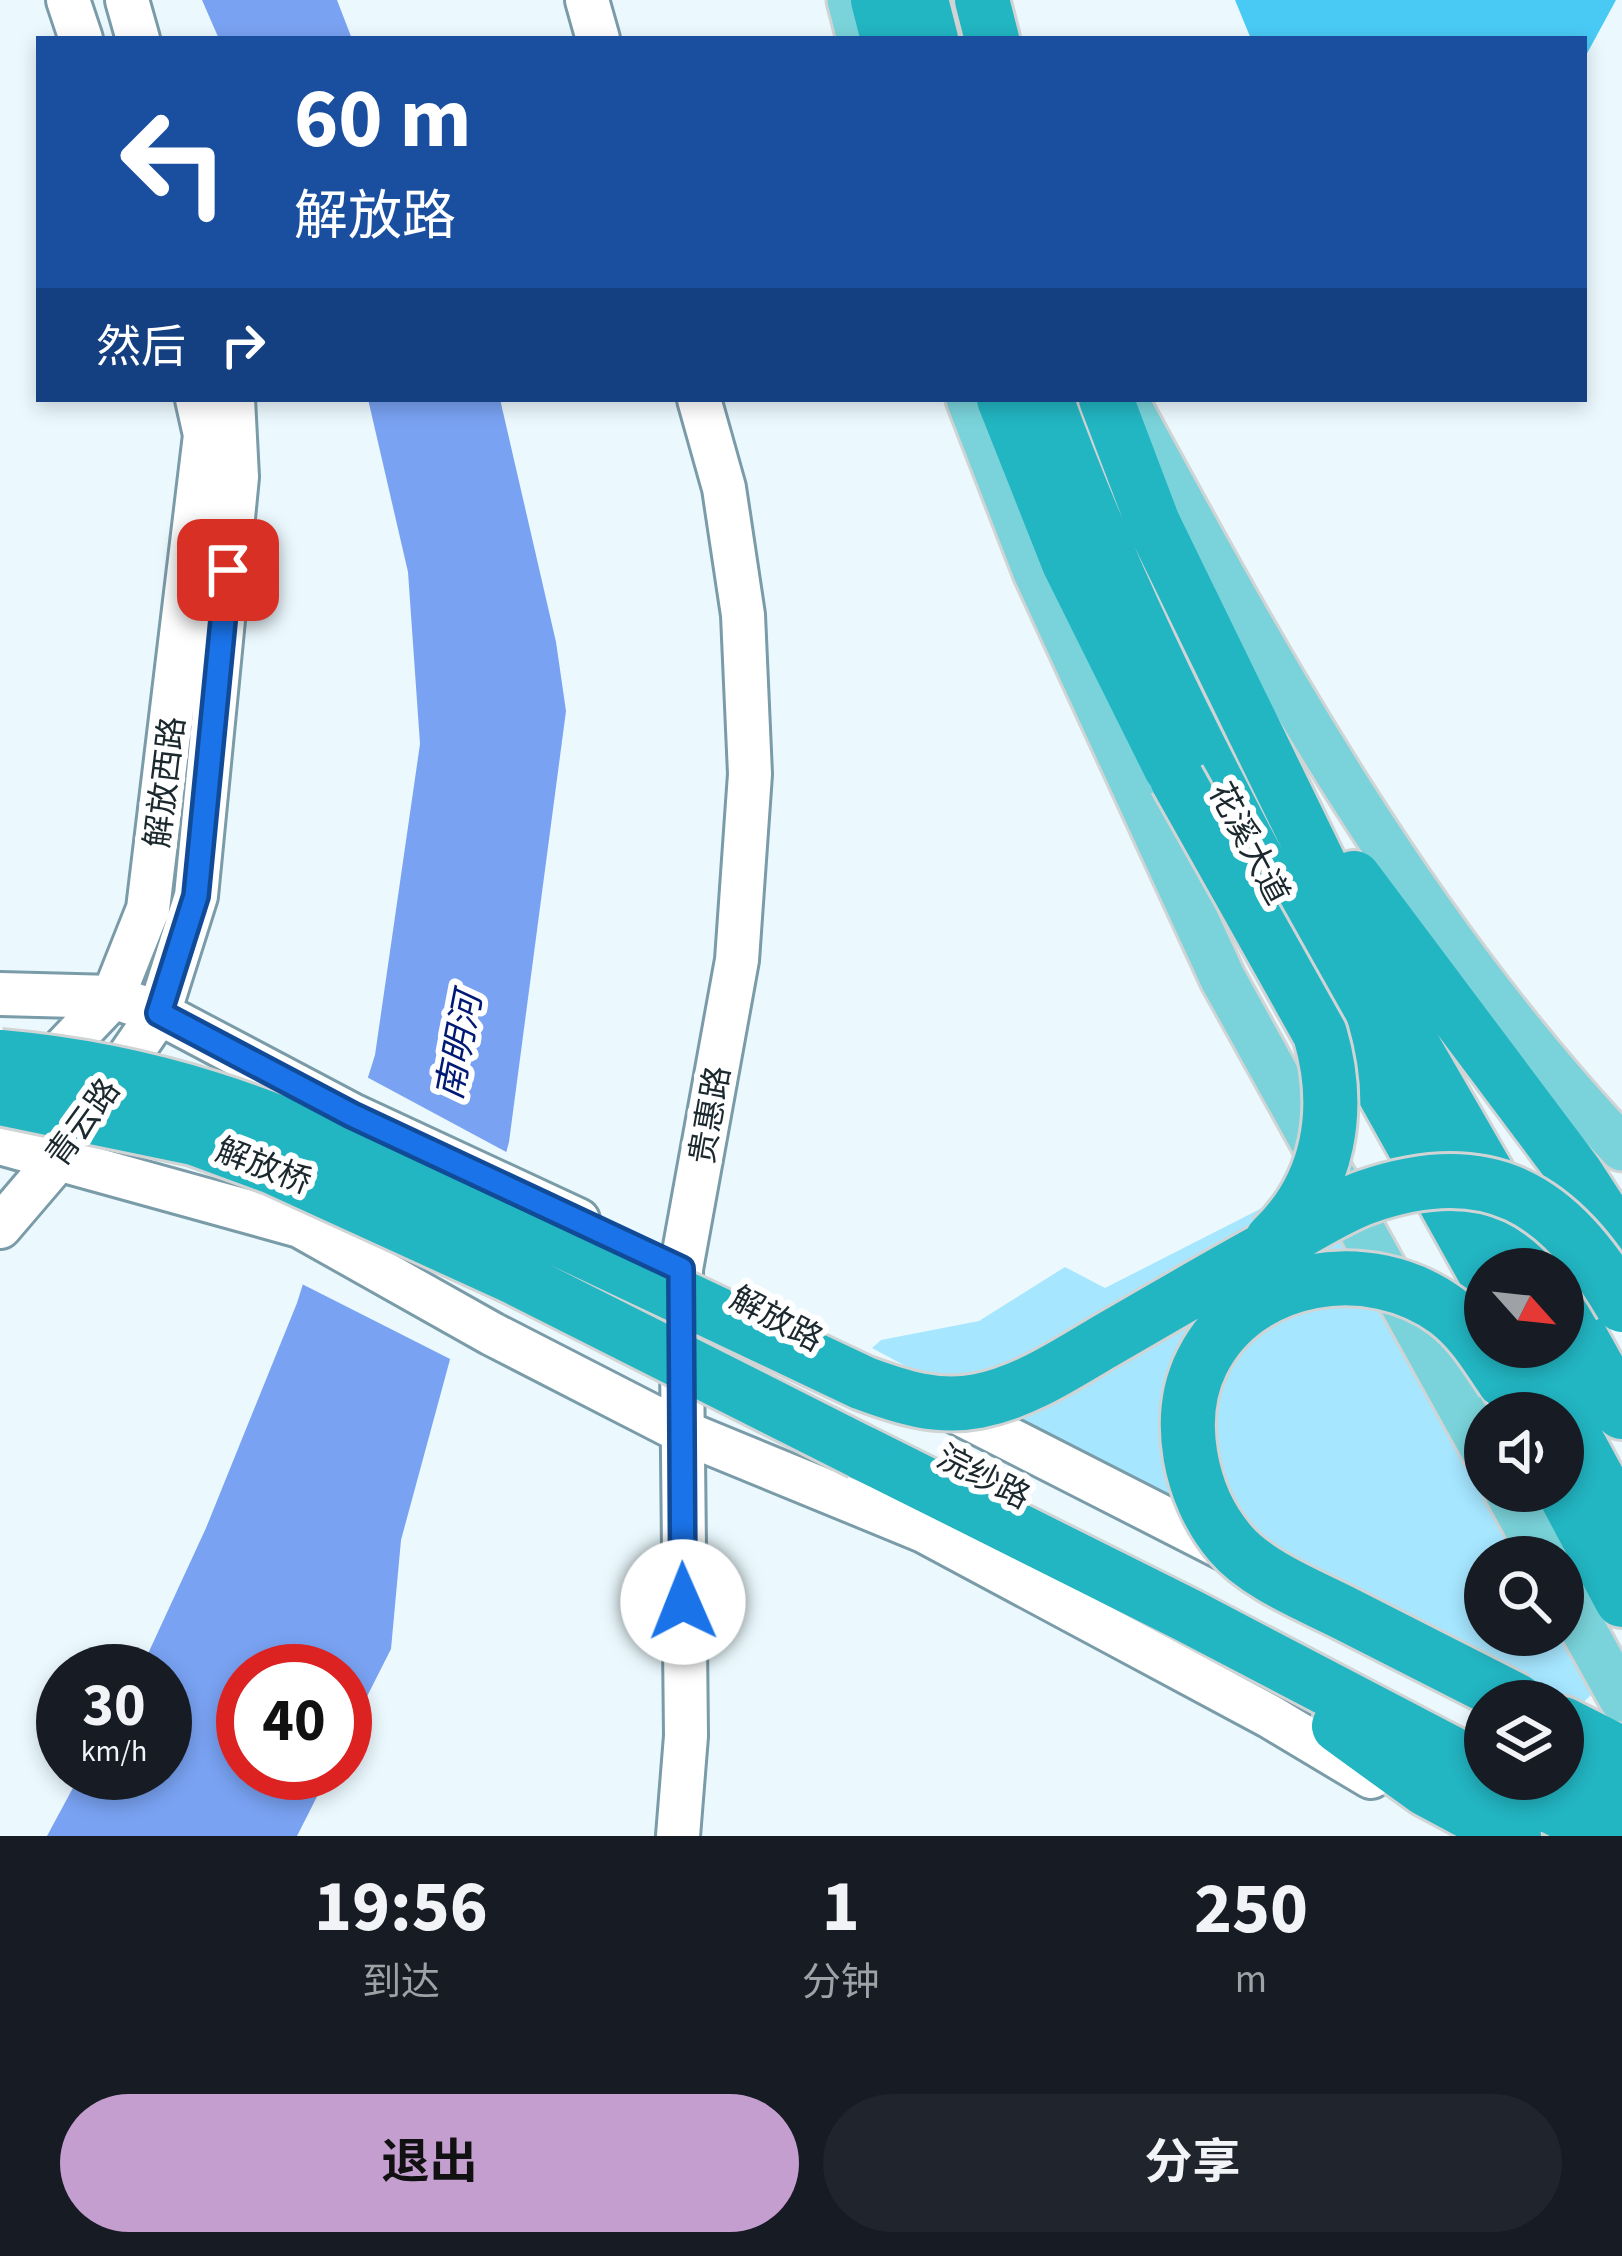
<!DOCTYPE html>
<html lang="zh">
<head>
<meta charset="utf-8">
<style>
  body { margin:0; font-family:"Source Sans 3","Noto Sans SC",sans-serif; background:#20242c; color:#f1f3f6; height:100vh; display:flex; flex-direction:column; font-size:45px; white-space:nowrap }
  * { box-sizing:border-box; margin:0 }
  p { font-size:39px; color:#9ea1a6 }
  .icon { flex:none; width:66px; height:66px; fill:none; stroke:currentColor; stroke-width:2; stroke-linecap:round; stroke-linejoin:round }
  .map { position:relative; height:1836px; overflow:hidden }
  .side { display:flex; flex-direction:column; background:#171b24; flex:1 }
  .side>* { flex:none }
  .banner { position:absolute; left:36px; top:36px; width:1551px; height:366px; border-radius:0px; box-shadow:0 6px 18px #0003; background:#1a4fa0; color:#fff; overflow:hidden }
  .needle { width:78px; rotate:117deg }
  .controls { position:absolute; left:1464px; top:1248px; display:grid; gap:24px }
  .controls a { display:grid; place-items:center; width:120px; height:120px; border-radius:50%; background:#171b24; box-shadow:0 6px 18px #0003; font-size:60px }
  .speed { position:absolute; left:36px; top:1644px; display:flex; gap:24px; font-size:60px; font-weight:700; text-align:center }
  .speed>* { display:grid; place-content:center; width:156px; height:156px; border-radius:50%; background:#171b24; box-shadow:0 6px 18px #0003; line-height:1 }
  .speed small { font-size:30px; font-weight:400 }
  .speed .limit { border:18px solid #d22; background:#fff; color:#111 }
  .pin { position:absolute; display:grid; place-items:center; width:102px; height:102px; color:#fff; margin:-51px; border-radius:24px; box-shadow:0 6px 18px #0006 }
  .me { position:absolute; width:132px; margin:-66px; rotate:359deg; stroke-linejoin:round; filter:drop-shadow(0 0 9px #0008) }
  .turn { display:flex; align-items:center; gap:42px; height:252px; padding:0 60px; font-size:54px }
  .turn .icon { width:156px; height:156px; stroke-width:2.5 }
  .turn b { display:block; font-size:84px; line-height:102px }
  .then { display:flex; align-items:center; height:114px; padding:0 60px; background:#0003; gap:24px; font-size:45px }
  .eta { display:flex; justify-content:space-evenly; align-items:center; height:204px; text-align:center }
  .eta b { font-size:72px; font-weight:700; line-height:84px }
  .action { display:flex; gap:24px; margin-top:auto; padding:24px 60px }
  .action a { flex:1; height:138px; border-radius:72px; background:#c59ed0; color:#111; font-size:48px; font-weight:700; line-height:138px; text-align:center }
  .action a+a { background:#20242c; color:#f1f3f6 }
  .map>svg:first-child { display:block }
  .green { fill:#a6e6ff }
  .forest { fill:#49caf5 }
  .water { fill:#79a2f2 }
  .pier { fill:#ebf9fe }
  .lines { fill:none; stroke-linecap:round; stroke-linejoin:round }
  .secondary-casing { stroke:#7a9ba8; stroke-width:48 }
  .primary-casing { stroke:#d1d4d5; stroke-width:51 }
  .highway-casing { stroke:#d1d4d5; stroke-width:60 }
  .secondary { stroke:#fff; stroke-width:42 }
  .primary { stroke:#7ad3da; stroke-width:45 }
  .highway { stroke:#22b5c2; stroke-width:54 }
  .highway-bridge-casing { stroke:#d1d4d5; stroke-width:60; stroke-linecap:butt }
  .highway-bridge { stroke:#22b5c2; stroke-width:54 }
  .route-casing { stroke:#114b97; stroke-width:30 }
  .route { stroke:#1a73e8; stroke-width:21 }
  .labels { text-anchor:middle; stroke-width:12; stroke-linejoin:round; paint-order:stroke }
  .street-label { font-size:33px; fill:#1b292e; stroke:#fff }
  .water-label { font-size:36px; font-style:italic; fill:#001974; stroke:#fff }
</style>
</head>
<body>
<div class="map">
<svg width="1622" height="1836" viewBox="0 0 1622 1836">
  <rect width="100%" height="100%" fill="#ebf9fe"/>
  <!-- green -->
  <path class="green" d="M1266 1206 1353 1239 1485 1479V1491L1527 1557H1485V1635H1563L1574 1644 1592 1694 1573 1712 1277 1565 872 1348 881 1340 979 1321 1065 1267 1105 1288Z"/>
  <!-- forest -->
  <path class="forest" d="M1235 0H1616L1584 59V39H1251Z"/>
  <!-- water -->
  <path class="water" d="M202 0H337L352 39H219Z
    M368 399H500L556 642 566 711 509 1142 401 1540 391 1649 345 1740V1671H243V1773H329L297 1836H47L81 1773H165V1671H140L206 1528 297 1303 375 1055 420 744 408 572Z"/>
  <!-- pier -->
  <path class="pier" d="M363 1075 512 1155 456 1362 298 1282Z"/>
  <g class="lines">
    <defs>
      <path id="secondary" d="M68 0 81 39
        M127 0 138 39
        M587 0 598 39
        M0 994 113 997 159 1013 352 1115 578 1220
        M33 1081 113 997 148 909 205 435 197 399
        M0 1143 300 1226 492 1334 683 1432 924 1531 1269 1716 1371 1777
        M0 1227 59 1158 159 1013 196 896 237 477 233 399
        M933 1400 1241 1557
        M678 1836 686 1736 681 1269 737 960 750 774 743 615 724 488 699 399"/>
      <path id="primary" d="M850 0 860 39
        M969 399 1036 572 1223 979 1485 1452
        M1130 409C1273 672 1415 929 1622 1148
        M1507 1491 1543 1557
        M1563 1593 1622 1699"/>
      <path id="highway" d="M878 0 888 39
        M921 0 931 39
        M982 0 992 39
        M1004 399 1069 563 1171 768
        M1046 399C1158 705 1328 989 1485 1273
        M1106 399 1153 523 1379 987 1542 1269
        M1354 878 1576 1174 1622 1245
        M1563 1306 1622 1412
        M1526 1347 1562 1413
        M1563 1415 1622 1524
        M861 1452 1187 1615 1485 1771
        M1563 1490 1622 1600
        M1563 1724 1622 1754
        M1339 1726 1426 1789 1514 1836
        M1563 1770 1622 1800
        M1499 1779 1608 1836"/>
    </defs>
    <!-- secondary casing -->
    <use href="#secondary" class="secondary-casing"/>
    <!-- primary casing -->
    <use href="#primary" class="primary-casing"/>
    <!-- highway casing -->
    <use href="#highway" class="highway-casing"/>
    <!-- secondary -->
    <use href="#secondary" class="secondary"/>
    <!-- primary -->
    <use href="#primary" class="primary"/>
    <!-- highway -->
    <use href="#highway" class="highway"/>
    <defs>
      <path id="highway-bridge" d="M1177 779 1320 1034C1342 1109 1330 1185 1272 1240
        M0 1057C148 1070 276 1113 408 1182
        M0 1098 194 1138 273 1167 514 1277 861 1452
        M377 1166 533 1227 863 1383C901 1397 937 1409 978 1401 1024 1392 1063 1366 1102 1343 1163 1308 1223 1272 1285 1239 1311 1225 1338 1207 1366 1197 1489 1154 1560 1199 1622 1305
        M1504 1381C1487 1356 1472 1330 1447 1311 1370 1254 1247 1272 1202 1362 1174 1418 1190 1496 1230 1543 1257 1575 1309 1595 1346 1614 1403 1643 1460 1672 1517 1701"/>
    </defs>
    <!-- highway-bridge casing -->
    <use href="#highway-bridge" class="highway-bridge-casing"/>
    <!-- highway-bridge -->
    <use href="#highway-bridge" class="highway-bridge"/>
  </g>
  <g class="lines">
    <defs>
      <path id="route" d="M228 570 196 896 159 1013 352 1115 681 1269 683 1602"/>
    </defs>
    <!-- route casing -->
    <use href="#route" class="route-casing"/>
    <!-- route -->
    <use href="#route" class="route"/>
  </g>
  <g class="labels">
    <!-- street labels -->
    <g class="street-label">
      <text transform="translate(164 782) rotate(-83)" y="12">解放西路</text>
      <text transform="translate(1250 843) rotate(62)" y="12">花溪大道</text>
      <text transform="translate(709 1115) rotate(-80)" y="12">贵惠路</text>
      <text transform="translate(82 1122) rotate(-54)" y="12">青云路</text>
      <text transform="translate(264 1165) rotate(21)" y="12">解放桥</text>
      <text transform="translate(777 1318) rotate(28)" y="12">解放路</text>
      <text transform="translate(984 1476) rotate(27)" y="12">浣纱路</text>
    </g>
    <!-- water labels -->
    <g class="water-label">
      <text transform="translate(458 1046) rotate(-79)" y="13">南明河</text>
    </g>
  </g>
</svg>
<div class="controls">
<a><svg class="needle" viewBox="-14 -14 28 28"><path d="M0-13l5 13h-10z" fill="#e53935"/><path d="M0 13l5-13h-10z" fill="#9ea1a6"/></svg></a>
<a><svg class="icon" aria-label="sound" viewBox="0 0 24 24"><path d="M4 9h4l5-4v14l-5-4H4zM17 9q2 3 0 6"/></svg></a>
<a><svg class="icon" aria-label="search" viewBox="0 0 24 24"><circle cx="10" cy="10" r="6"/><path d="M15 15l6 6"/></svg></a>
<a><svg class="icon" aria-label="layers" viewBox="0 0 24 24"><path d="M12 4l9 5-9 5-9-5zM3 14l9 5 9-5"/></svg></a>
</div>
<div class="speed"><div>30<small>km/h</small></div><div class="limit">40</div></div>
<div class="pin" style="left:228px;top:570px;background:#d93025"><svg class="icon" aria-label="arrive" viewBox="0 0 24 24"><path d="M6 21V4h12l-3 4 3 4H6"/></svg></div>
<svg class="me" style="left:683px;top:1602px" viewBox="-20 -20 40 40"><circle r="19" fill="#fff"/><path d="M0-13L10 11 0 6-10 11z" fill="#1a73e8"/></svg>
<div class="banner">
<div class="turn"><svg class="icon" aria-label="left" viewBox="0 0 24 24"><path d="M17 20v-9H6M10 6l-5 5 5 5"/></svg><div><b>60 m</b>解放路</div></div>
<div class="then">然后<svg class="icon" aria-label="right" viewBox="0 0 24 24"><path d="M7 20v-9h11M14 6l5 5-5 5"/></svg></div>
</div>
</div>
<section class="side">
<div class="eta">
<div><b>19:56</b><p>到达</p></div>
<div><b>1</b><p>分钟</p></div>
<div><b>250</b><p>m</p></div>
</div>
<div class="action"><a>退出</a><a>分享</a></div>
</section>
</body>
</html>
